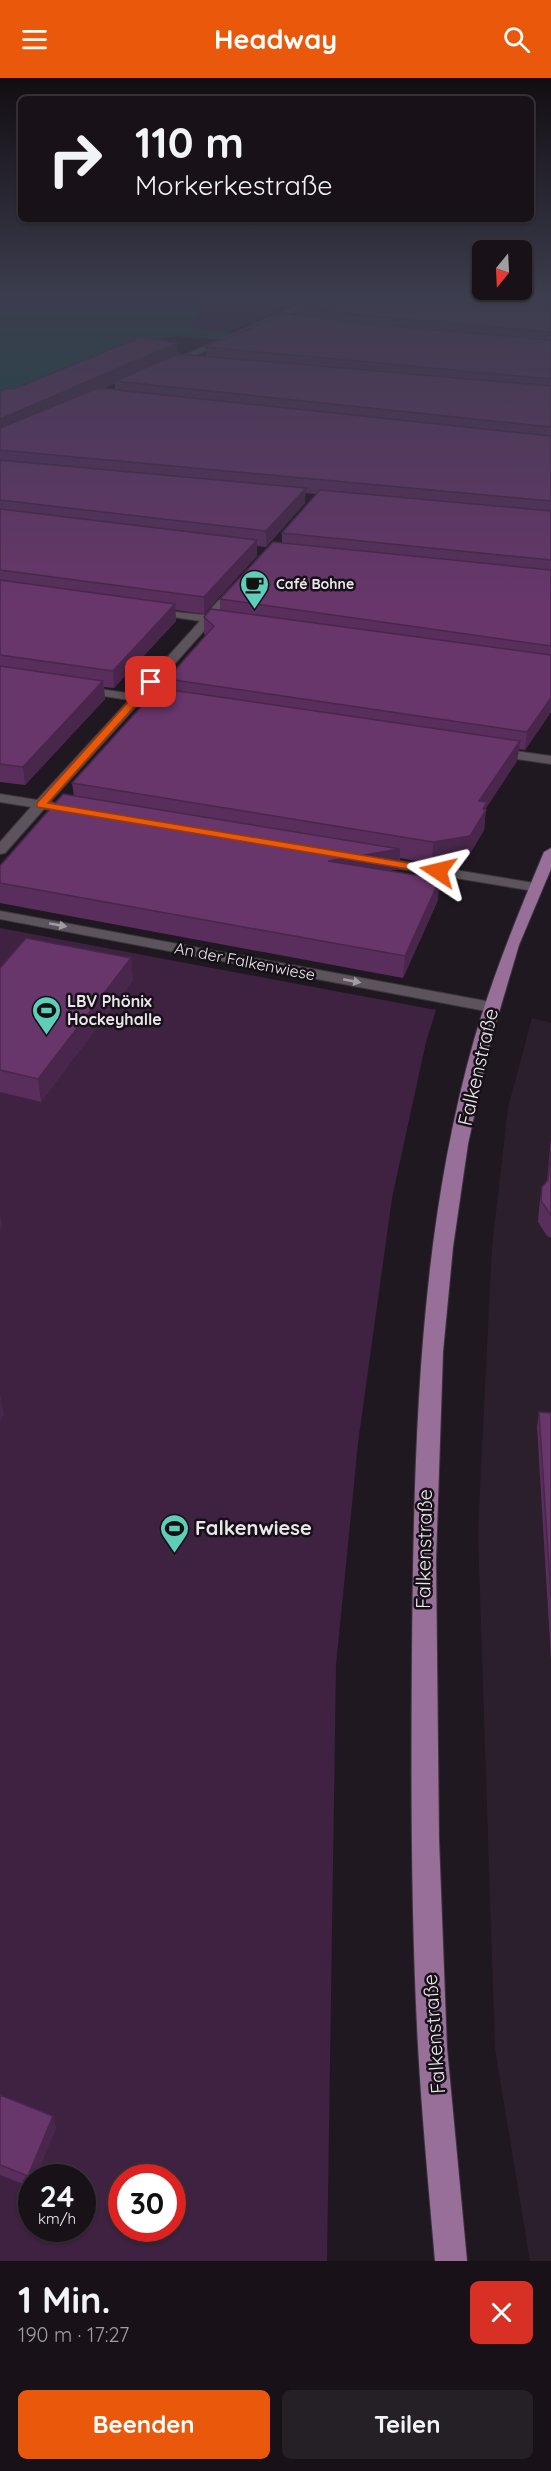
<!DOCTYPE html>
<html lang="de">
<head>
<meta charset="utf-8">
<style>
  body { margin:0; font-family:Quicksand,sans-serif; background:#252025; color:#f1f3f6; height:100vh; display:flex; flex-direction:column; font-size:22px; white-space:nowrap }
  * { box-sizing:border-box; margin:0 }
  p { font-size:20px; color:#9f9ea2 }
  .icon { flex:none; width:33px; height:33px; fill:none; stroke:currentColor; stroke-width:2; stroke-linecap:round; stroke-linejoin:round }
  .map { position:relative; height:2183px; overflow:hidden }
  .details { display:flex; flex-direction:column; background:#181218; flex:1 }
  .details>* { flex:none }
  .hud { position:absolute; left:18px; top:18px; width:516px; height:126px; border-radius:9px; box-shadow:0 2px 4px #0004,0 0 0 2px #363237; background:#181218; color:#f1f3f6; overflow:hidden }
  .needle { width:39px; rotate:198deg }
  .fabs { position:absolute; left:472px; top:162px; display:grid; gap:12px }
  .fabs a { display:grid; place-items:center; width:60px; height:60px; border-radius:9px; background:#181218; box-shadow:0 2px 4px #0004,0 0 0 2px #363237; font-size:30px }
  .speed { position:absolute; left:18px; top:2086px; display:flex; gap:12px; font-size:30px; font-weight:700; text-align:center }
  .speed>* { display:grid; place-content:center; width:78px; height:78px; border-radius:50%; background:#181218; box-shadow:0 2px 4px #0004,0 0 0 2px #363237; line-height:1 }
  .speed small { font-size:15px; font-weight:400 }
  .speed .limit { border:9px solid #d22; background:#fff; color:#111 }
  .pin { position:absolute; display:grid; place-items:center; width:51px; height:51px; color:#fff; margin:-26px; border-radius:12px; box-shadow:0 3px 9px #0006 }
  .me { position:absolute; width:66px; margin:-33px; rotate:280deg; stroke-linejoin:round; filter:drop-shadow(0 0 4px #0008) }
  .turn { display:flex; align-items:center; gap:21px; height:126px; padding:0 18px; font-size:27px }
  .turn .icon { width:78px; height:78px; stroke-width:2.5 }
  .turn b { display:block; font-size:42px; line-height:51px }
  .round { display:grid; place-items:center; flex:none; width:63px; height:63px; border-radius:9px; background:#252025 }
  .head { display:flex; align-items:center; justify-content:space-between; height:102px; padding:0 18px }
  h1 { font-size:36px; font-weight:700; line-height:45px }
  .action { display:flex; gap:12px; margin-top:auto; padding:12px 18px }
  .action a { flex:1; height:69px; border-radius:9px; background:#ea580c; color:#fff; font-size:24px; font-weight:700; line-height:69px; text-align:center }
  .action a+a { background:#252025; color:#f1f3f6 }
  header { display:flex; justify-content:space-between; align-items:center; height:78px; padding:0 18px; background:#ea580c; color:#fff; font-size:27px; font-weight:700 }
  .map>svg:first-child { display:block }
  .built { fill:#2b1f2b }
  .green { fill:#3f2141; fill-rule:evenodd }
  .water { fill:#124d43 }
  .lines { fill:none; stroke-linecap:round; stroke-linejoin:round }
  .minor-casing { stroke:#3b363c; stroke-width:2 }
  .major-casing { stroke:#3b363c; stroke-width:2 }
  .minor { fill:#5c535c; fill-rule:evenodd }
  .major { fill:#976f99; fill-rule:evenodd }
  .wall { fill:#592e5c; fill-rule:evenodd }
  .shaded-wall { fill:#49264b }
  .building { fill:#68366b; stroke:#49264b; stroke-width:1.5 }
  .oneway { fill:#a49ca4 }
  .route { fill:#ea580c; stroke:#983908; stroke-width:1.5 }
  .labels { text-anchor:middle; stroke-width:5; stroke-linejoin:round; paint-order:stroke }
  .far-poi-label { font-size:14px; font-weight:bold; fill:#ebe6eb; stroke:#161017; text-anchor:start }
  .street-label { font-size:16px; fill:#ebe6eb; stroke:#161017 }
  .poi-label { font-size:16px; font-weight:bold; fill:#ebe6eb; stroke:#161017; text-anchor:start }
  .near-street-label { font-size:20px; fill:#ebe6eb; stroke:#161017 }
  .near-poi-label { font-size:20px; font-weight:bold; fill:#ebe6eb; stroke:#161017; text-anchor:start }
</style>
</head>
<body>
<header><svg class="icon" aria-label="menu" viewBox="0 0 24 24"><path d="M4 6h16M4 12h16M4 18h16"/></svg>Headway<svg class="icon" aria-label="search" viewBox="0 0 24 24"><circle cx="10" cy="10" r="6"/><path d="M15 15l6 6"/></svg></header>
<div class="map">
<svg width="551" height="2183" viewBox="0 0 551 2183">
  <rect width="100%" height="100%" fill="#201820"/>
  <!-- built -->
  <path class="built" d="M532 940 551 945V2183H530L495 1970 478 1454 492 1170 508 1030Z"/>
  <!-- green -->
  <path class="green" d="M204 218H311L223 256 194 251 191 242 198 234Z
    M0 850 436 932 426 964 392 1120 358 1365 336 1588 327 2183H0ZM32 2100H82V2151H32ZM122 2100H172V2151H122Z"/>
  <!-- water -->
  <path class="water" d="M0 218H204L198 234 191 242 194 251 551 287 176 258 146 263 0 321Z"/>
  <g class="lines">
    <defs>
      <path id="minor" d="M319 218H329L169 289 162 287Z
        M232 508 241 510 216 539 232 542V546L211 545 146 618 174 622V628L140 624 50 724 82 730V736L44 731 5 775 0 776V764L31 729 0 724V716L37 722 129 622 78 614V608L134 616 200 543 152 536 148 535V531L205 537Z
        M494 670 551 678V686L490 677V671Z
        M376 779 534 805 541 809 534 813 371 786V780Z
        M0 833 491 924 499 929 491 934 0 841Z"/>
      <path id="major" d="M551 770V791L519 867 490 965 468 1066 453 1169 443 1274 436 1482 439 1761 447 1970 467 2183H435C429 2112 422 2040 418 1968 411 1837 411 1705 412 1574 414 1371 418 1159 474 962 493 897 518 836 544 774Z"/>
    </defs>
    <!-- minor casing -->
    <use href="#minor" class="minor-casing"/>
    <!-- major casing -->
    <use href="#major" class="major-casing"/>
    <!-- minor -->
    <use href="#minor" class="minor"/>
    <!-- major -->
    <use href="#major" class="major"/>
  </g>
  <!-- wall -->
  <path class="wall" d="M551 218V634L525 672 519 671 517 683 486 730 484 752 468 779 432 786 400 780 399 791 389 793 438 822 403 900 0 825V788L74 718 72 705 168 611 167 601 206 557 204 556V539L220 532V521L282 465V455L316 416 305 415V425L266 469 257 468V478L204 536 175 532 176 543 114 610 104 609 105 621 25 707 0 704V313L14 311 177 265V276L206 278V269L223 262 299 237V228ZM115 305V312L103 311Z
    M131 880 133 902 41 1024 0 1014V890Z
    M551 1060V1160L547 1158 538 1144 539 1130 542 1109 547 1103Z
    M539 1334 551 1335V1581L537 1349Z
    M0 2017 53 2038 56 2050 35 2100H32L31 2109 0 2097Z"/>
  <!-- shaded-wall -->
  <path class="shaded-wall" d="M177 265 178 278 115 303V305L0 356V341Z
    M306 410 305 425 266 469V453Z
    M257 462V478L204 536V519Z
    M175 526 176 543 114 610 113 593Z
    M103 603 105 621 25 707 23 689Z
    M551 620V634L525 672 527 654Z
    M520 663 517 683 486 730 484 752 468 779 432 786 433 764 479 723Z
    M400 771 399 791 327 804 328 783Z
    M440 801 438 822 403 900 405 878Z
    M131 880 133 902 41 1024 38 1001Z
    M0 1134 2 1149 0 1152Z
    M0 1315 4 1337 0 1344Z
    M53 2038 56 2050 35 2100H32V2109L28 2098Z"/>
  <!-- building -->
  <path class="building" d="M322 218H551V254L359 237 299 228Z
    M284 235 358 245 551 262V301L206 269 217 262H223Z
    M141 259 177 265 0 341V313L7 310 14 311Z
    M178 276 551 308V349L115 303Z
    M98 310 551 358V423L0 372V350Z
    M0 382 306 410 266 453 0 422Z
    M320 412 551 433V482L282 455Z
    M0 431 257 462 204 519 0 492Z
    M273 464 551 492V568L220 521Z
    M0 502 175 526 113 593 0 577Z
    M211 531 551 577V620L527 654 167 601 214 548 204 539Z
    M0 588 103 603 23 689 0 686Z
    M158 610 520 663 479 723 487 724 483 731 486 732 470 758 433 764 72 705Z
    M63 716 400 771 328 783 440 801 405 878 0 805V788Z
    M26 860 131 880 38 1001 0 992V890Z
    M551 1072V1137L541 1123 542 1109 548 1102Z
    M539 1334 551 1335V1520Z
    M0 2017 53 2038 28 2098 0 2087Z"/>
  <!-- one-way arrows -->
  <defs><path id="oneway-solid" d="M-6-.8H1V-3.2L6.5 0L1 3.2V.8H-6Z" transform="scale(1.5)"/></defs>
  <g class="oneway">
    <use href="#oneway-solid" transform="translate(58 847) rotate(10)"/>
    <use href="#oneway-solid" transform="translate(352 903) rotate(11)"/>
  </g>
  <!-- sky -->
  <linearGradient id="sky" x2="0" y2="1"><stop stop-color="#120d12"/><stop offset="0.42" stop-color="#3c3d4e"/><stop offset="1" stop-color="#3c3d4e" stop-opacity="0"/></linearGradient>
  <rect width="551" height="524" fill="url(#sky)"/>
  <!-- route -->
  <path class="route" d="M148 602 156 604 48 725 438 790 443 793 438 796 37 729V725Z"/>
  <!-- icons -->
  <defs>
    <symbol id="cafe-pin" viewBox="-11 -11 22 30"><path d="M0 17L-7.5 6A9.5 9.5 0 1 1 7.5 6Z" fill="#5eceb8" stroke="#161017"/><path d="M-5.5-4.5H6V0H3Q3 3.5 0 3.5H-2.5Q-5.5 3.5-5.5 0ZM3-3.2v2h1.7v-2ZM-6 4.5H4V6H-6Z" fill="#111"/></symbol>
    <symbol id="stadium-pin" viewBox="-11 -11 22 30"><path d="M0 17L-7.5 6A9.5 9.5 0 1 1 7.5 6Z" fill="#5eceb8" stroke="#161017"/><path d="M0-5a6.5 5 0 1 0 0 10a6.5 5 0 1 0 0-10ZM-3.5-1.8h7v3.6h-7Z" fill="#111"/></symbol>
  </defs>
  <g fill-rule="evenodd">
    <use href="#cafe-pin" x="238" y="490" width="33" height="45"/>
    <use href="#stadium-pin" x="30" y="916" width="33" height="45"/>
    <use href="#stadium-pin" x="158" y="1434" width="33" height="45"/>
  </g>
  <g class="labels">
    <!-- far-poi labels -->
    <g class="far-poi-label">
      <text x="276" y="511">Café Bohne</text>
    </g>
    <!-- street labels -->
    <g class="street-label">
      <text transform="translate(245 883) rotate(11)" y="6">An der Falkenwiese</text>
    </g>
    <!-- poi labels -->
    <g class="poi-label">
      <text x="67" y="929">LBV Phönix<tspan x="67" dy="18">Hockeyhalle</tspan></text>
    </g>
    <!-- near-street labels -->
    <g class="near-street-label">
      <text transform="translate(478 989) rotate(-77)" y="7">Falkenstraße</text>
      <text transform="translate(424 1471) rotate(-89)" y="7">Falkenstraße</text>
      <text transform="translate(434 1956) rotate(-94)" y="7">Falkenstraße</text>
    </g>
    <!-- near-poi labels -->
    <g class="near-poi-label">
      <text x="195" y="1457">Falkenwiese</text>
    </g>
  </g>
</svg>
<div class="fabs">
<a><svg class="needle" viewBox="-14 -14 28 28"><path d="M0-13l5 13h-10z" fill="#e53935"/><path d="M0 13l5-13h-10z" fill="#9f9ea2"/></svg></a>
</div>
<div class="speed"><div>24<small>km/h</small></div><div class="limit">30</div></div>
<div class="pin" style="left:151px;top:604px;background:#d93025"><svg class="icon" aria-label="arrive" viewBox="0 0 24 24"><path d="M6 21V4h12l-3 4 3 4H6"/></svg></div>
<svg class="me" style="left:438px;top:793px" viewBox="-20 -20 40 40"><path d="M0-17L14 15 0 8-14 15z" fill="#ea580c" stroke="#fff" stroke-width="4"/></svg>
<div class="hud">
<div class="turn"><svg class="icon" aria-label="right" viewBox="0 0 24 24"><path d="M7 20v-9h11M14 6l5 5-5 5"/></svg><div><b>110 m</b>Morkerkestraße</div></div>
</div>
</div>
<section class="details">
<div class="head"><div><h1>1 Min.</h1><p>190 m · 17:27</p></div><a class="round" style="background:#d93025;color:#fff"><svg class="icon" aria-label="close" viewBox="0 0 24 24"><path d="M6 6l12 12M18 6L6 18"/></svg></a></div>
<div class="action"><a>Beenden</a><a>Teilen</a></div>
</section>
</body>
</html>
